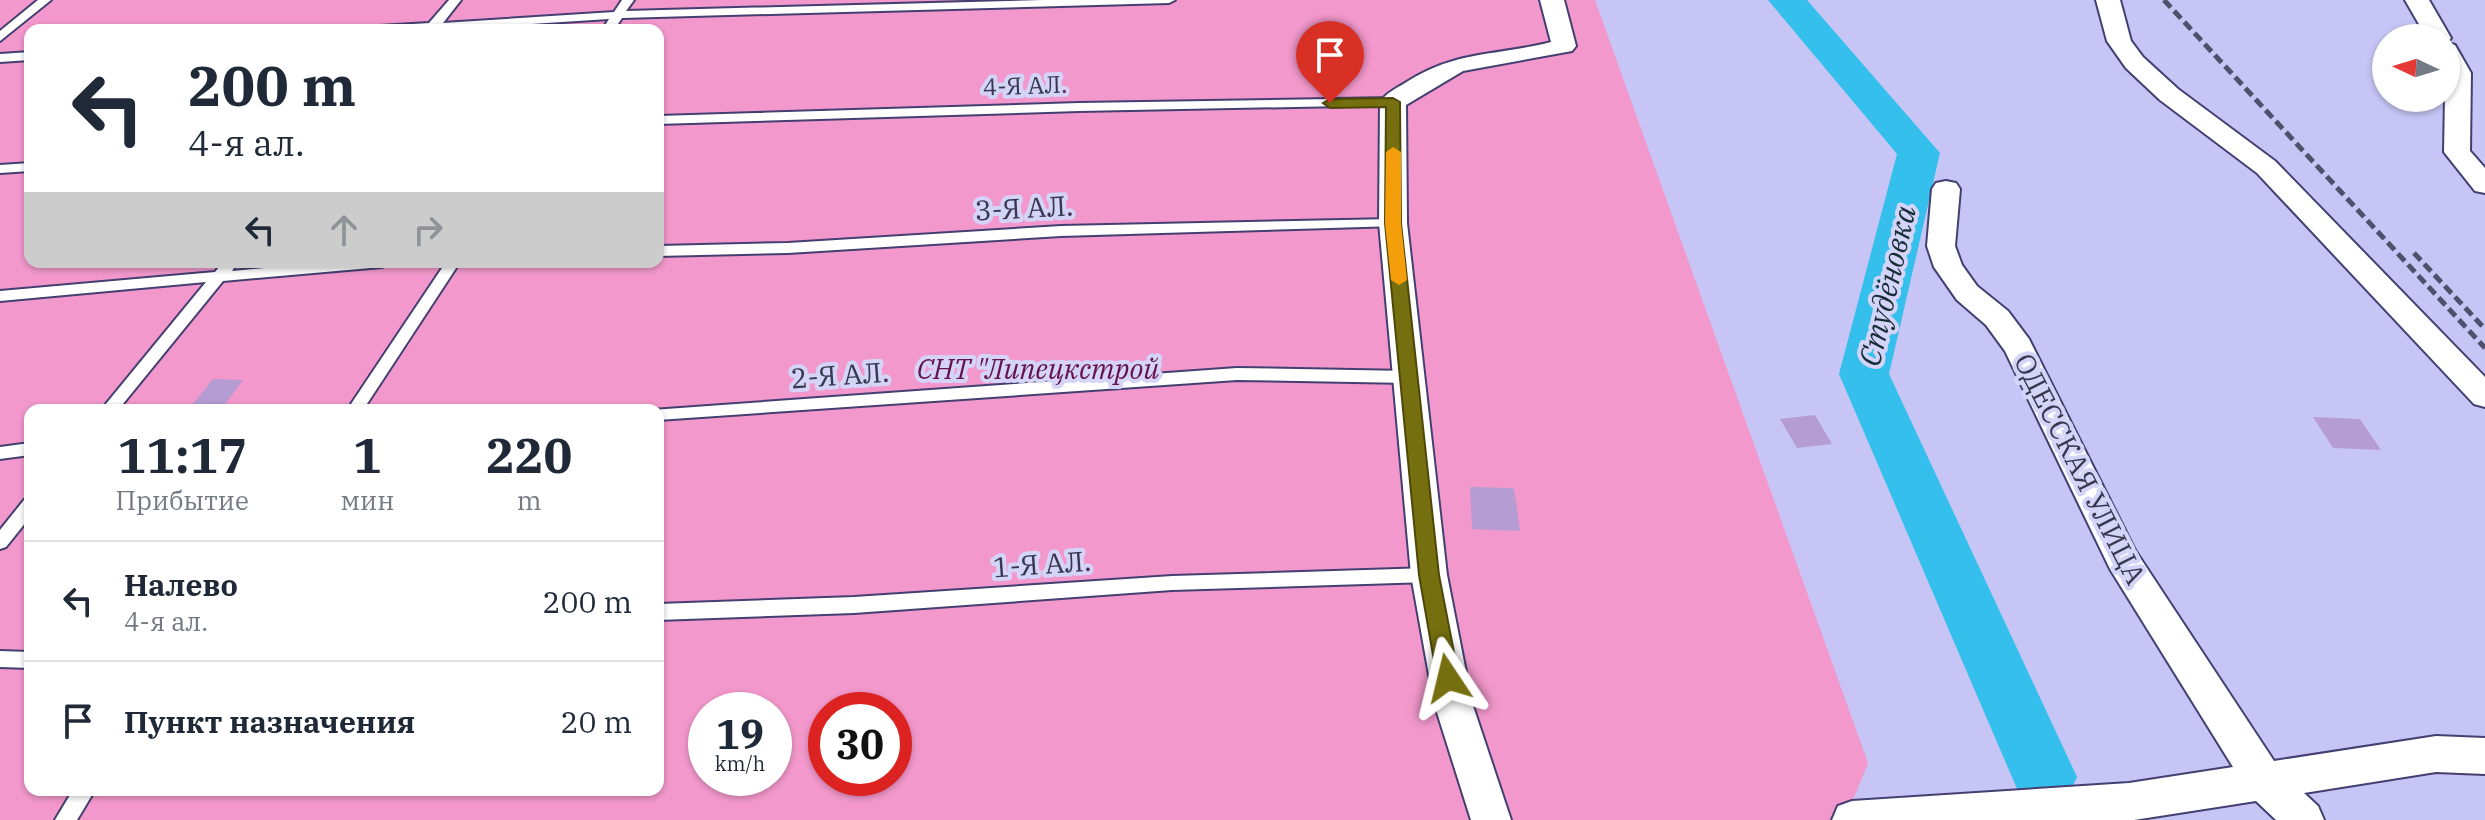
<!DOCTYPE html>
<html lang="ru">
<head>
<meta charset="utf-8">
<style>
  body { margin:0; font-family:"IBM Plex Serif",serif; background:#f2f2f3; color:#1f2937; height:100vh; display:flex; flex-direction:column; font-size:30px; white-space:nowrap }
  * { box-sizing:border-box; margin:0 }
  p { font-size:26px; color:#747a83 }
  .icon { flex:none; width:44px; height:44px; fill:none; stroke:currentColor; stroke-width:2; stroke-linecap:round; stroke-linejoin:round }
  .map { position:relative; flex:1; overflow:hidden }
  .sheet { position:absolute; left:24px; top:404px; width:640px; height:392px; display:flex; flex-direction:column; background:#fff; border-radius:16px; box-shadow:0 2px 6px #0004 }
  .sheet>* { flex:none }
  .top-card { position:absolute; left:24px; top:24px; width:640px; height:244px; border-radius:16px; box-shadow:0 2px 6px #0004; background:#fff; color:#1f2937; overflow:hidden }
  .needle { width:52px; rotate:274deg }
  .controls { position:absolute; left:2372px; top:24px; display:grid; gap:16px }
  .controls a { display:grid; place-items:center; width:88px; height:88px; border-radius:50%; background:#fff; box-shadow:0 2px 6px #0004; font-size:40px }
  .speed { position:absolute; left:688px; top:692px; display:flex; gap:16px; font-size:40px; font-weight:700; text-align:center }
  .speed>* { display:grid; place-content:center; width:104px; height:104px; border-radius:50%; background:#fff; box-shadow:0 2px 6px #0004; line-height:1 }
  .speed small { font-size:20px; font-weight:400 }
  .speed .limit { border:12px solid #d22; background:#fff; color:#111 }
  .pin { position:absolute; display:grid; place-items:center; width:68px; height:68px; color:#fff; margin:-82px -34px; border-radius:50% 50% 50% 0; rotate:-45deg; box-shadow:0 0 8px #0007 }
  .pin .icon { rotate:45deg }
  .me { position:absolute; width:88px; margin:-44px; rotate:350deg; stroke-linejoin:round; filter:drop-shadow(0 0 6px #0008) }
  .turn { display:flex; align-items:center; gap:28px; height:168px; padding:0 32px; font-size:36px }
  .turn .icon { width:104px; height:104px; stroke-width:2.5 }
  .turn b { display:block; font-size:56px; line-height:68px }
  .lanes { display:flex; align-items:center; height:76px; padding:0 32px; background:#0003; justify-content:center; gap:40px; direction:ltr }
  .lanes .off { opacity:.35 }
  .eta { display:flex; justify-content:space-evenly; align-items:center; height:136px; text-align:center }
  .eta b { font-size:48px; font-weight:800; line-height:56px }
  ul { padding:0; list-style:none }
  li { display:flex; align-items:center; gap:24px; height:120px; padding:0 32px; border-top:2px solid #e0e1e3 }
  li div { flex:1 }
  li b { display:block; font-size:30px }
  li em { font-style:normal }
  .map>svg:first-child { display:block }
  .green { fill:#f398cc; fill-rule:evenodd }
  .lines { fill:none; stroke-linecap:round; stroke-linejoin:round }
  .river { fill:#35bfec; fill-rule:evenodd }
  .building { fill:#b59cd3 }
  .lane-casing { stroke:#433f71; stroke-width:4 }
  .street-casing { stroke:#433f71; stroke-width:4 }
  .lane { fill:#fff; fill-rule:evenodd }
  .street { fill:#fff; fill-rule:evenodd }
  .rail { stroke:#50506c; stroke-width:5; stroke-dasharray:10 5; stroke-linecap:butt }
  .route { fill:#766f0f; stroke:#4d480a; stroke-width:2 }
  .slow { fill:#f59e0b }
  .labels { text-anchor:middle; stroke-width:8; stroke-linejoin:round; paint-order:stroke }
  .far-street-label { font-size:24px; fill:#37374f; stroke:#d4d4f8 }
  .street-label { font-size:28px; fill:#37374f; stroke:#d4d4f8 }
  .park-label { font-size:28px; font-style:italic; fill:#651349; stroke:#d4d4f8 }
  .water-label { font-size:30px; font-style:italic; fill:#182e37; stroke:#d4d4f8 }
</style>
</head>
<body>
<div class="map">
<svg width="2485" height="820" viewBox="0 0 2485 820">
  <rect width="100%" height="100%" fill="#c6c5f5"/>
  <!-- green -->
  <path class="green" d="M0 0H1595L1868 763 1845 820H0ZM30 30H658V262H30ZM30 410H658V790H30ZM706 710H774V778H706ZM826 710H894V778H826Z"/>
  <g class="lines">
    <!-- river -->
    <path class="river" d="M1768 0H1807L1940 153 1889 374 2077 777 2067 798 2044 807 2021 798 1839 374 1897 154Z"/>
  </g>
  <!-- building -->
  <path class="building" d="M213 379 243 380 223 407 192 405Z
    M1815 415 1832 444 1797 448 1780 419Z
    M2313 417 2360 419 2381 450 2333 448Z
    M1470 487 1514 488 1520 531 1472 529Z"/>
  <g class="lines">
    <defs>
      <path id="lane" d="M38 0H51L0 41V31Z
        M449 0H461L443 23 614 12 622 0H634L626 11 1042 0H1175L1169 3 622 18 614 30H602L609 19 436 30H374L380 26 429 23Z
        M30 52V60L0 62V54Z
        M1393 98 1397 99V105L1079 111 658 124V116L1079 103Z
        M30 163V171L0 173V165Z
        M1393 219 1398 220 1400 223 1398 226 1061 236 788 253 658 256V246L788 243 1061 226Z
        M223 262H238L232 271 329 262H389L382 267 223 281 118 410H101L206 282 0 301V291L215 272Z
        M446 262H460L363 410H347Z
        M1237 368 1409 371 1417 377 1409 383 1237 380 658 420V410H652Z
        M30 443V455L0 459V447Z
        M30 498V517L6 547 0 549V530L24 500Z
        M1429 568 1435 570 1438 575 1435 580 1429 582 1172 590 854 613 658 620V604L854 597 1172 576Z
        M0 651 30 652V668L0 667Z
        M73 790H95L77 820H55Z"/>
      <path id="street" d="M1540 0H1564L1576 46 1572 51 1463 71 1406 105 1407 223 1447 575 1472 703 1511 820H1471L1434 703 1411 575 1379 223 1380 102C1386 93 1397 88 1405 83 1455 50 1497 56 1551 42Z
        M2096 0H2120L2131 41 2143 57 2178 89 2275 161 2485 377V407L2474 404 2257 173 2160 100 2126 68 2107 41Z
        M2405 0H2429L2451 38 2447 43 2455 45 2471 73 2470 151 2485 168V193L2475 191 2444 152 2446 38H2427Z
        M1946 181 1956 183 1960 189 1955 246 1962 265 1977 286 2008 311 2029 339 2135 550 2274 761 2436 736 2485 738V774L2436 772 2304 793 2318 806 2324 820H2276L2256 801 2134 820H1832L1838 806 1852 801 2129 783 2233 767 2110 569 2005 351 1986 325 1957 300 1934 267 1927 246 1932 189 1936 183Z"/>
    </defs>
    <!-- lane casing -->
    <use href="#lane" class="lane-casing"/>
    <!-- street casing -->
    <use href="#street" class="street-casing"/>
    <!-- lane -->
    <use href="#lane" class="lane"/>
    <!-- street -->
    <use href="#street" class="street"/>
    <!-- rail -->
    <path class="rail" d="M2164 0 2485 348
      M2414 253 2485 329"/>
  </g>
  <!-- route -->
  <path class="route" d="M1393 98 1400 102 1401 223 1439 575 1459 678 1456 684 1448 687 1440 684 1437 678 1419 575 1385 223 1386 107 1330 108 1323 103 1330 99Z"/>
  <!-- slow -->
  <path class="slow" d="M1393 147 1401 152V223L1407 280 1399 285 1391 280 1385 223 1386 152Z"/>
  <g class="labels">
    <!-- far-street labels -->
    <g class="far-street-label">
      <text transform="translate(1025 86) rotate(-2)" y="8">4-Я АЛ.</text>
    </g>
    <!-- street labels -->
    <g class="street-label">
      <text transform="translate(1024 208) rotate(-3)" y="10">3-Я АЛ.</text>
      <text transform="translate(840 375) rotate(-4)" y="10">2-Я АЛ.</text>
      <text transform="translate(2080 469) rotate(63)" y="10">ОДЕССКАЯ УЛИЦА</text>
      <text transform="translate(1042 564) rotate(-4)" y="10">1-Я АЛ.</text>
    </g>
    <!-- park labels -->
    <g class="park-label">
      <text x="1038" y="379">СНТ "Липецкстрой</text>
    </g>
    <!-- water labels -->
    <g class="water-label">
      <text transform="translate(1888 286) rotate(-77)" y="10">Студёновка</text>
    </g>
  </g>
</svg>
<div class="controls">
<a><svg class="needle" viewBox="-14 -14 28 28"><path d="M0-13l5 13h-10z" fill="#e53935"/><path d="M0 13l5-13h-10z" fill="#747a83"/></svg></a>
</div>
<div class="speed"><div>19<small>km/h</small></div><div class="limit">30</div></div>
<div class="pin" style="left:1330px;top:103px;background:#d93025"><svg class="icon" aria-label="arrive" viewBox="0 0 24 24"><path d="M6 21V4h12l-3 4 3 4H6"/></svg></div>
<svg class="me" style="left:1448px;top:678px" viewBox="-20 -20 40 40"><path d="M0-17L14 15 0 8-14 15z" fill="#766f0f" stroke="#fff" stroke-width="4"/></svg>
<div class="top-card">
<div class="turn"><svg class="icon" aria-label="left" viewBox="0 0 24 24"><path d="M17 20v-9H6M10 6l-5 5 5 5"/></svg><div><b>200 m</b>4-я ал.</div></div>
<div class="lanes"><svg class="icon" aria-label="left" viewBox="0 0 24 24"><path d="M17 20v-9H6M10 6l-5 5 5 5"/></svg><svg class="icon off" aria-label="ahead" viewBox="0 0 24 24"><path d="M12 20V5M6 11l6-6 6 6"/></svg><svg class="icon off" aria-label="right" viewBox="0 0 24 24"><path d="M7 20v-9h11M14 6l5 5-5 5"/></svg></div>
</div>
<section class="sheet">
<div class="eta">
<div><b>11:17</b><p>Прибытие</p></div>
<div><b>1</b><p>мин</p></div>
<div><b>220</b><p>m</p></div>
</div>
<ul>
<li><svg class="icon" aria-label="left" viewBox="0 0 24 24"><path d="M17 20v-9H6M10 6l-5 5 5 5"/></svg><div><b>Налево</b><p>4-я ал.</p></div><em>200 m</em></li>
<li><svg class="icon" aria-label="arrive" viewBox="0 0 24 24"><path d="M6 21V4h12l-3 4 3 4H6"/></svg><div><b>Пункт назначения</b></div><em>20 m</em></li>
</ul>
</section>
</div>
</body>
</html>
